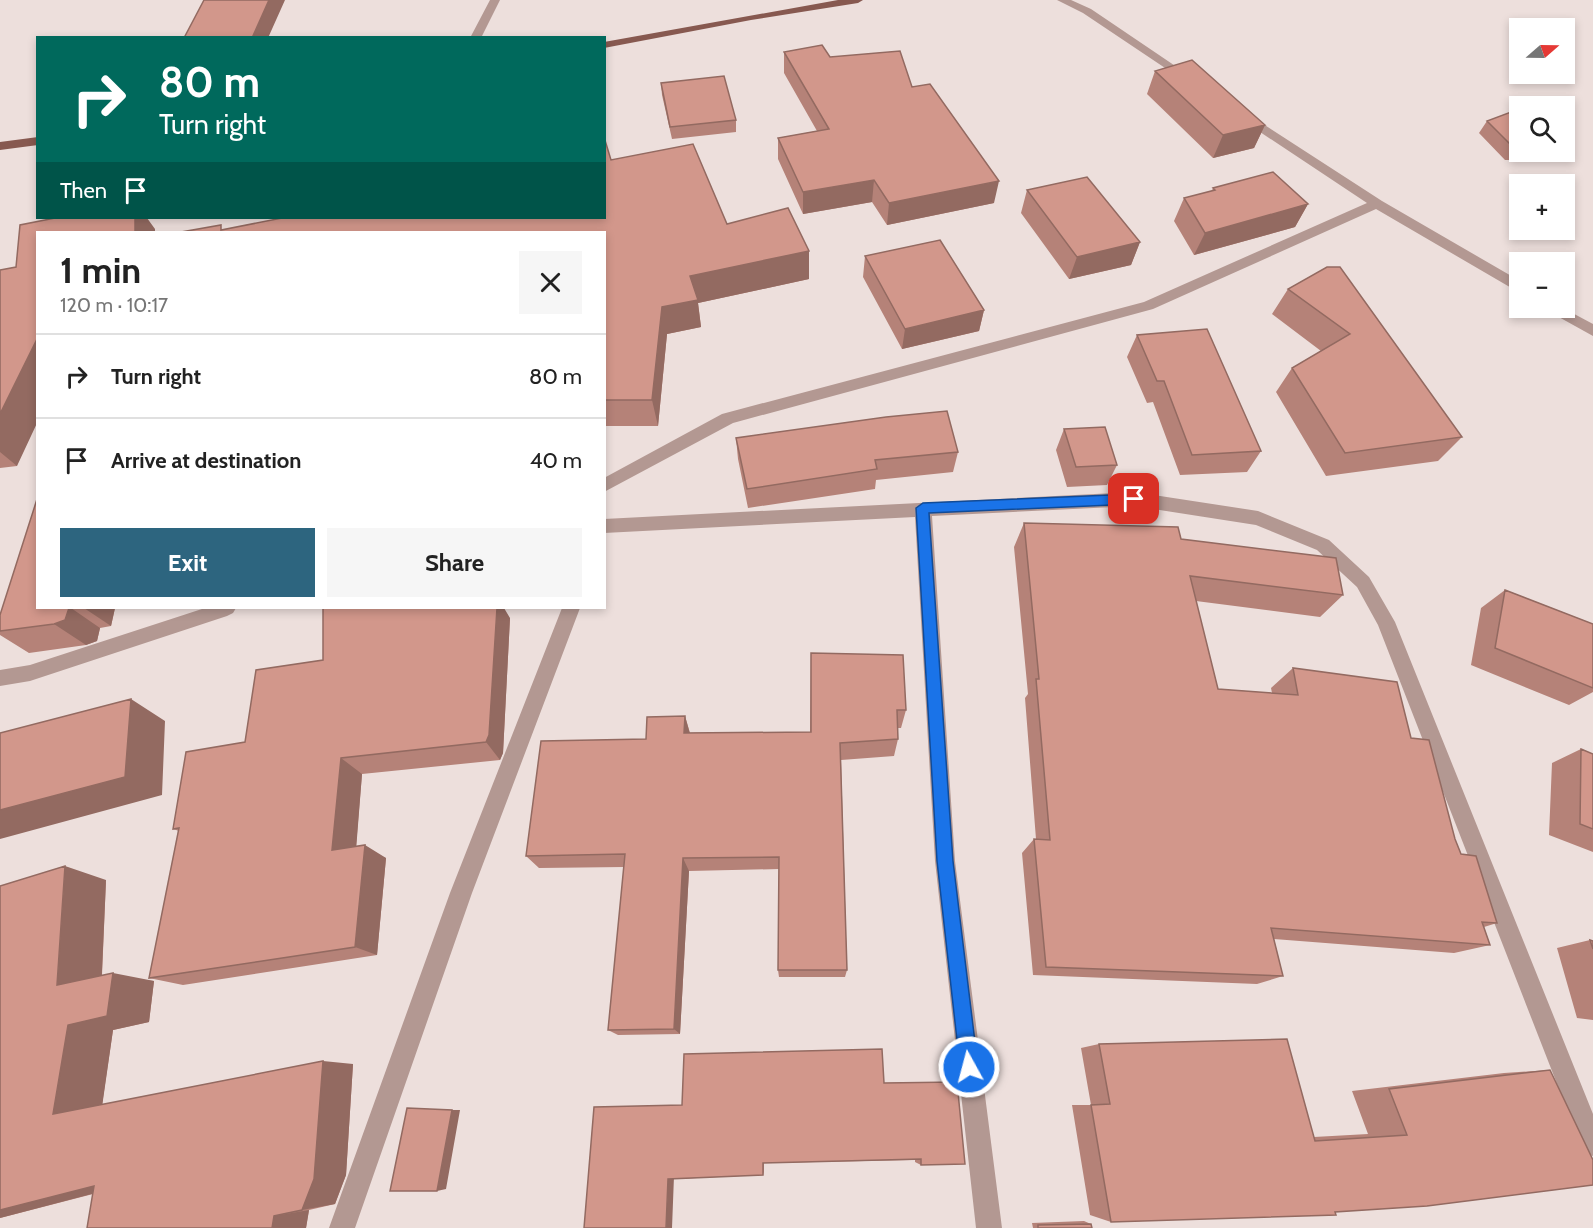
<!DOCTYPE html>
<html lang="en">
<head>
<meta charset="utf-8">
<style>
  body { margin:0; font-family:Cabin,sans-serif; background:#f6f6f6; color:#222; height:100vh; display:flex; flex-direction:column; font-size:22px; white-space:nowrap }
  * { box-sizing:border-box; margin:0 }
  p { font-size:20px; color:#767676 }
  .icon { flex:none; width:33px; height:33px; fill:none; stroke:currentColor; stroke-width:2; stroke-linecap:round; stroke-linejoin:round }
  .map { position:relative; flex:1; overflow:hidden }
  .panel { position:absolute; left:36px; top:231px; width:570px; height:378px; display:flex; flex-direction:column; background:#fff; border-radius:0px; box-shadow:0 3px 9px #0003 }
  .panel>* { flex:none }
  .guide { position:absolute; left:36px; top:36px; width:570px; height:183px; border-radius:0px; box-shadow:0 3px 9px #0003; background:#00695c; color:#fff; overflow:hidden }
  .needle { width:39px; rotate:70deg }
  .controls { position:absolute; left:1509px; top:18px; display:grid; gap:12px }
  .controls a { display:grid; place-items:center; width:66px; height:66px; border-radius:0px; background:#fff; box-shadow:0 3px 9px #0003; font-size:30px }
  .pin { position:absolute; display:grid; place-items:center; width:51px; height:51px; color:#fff; margin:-26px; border-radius:12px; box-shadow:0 3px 9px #0006 }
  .me { position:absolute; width:66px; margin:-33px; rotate:353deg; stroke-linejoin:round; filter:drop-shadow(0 0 4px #0008) }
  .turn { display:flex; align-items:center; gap:21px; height:126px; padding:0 24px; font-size:27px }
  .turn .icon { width:78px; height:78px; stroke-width:2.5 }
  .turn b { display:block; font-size:42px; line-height:51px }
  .then { display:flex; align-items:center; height:57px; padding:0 24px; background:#0003; gap:12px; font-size:22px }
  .round { display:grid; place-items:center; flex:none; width:63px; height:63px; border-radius:0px; background:#f6f6f6 }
  .overview { display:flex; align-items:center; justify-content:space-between; height:102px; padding:0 24px }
  h1 { font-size:36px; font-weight:800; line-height:45px }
  .button { display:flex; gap:12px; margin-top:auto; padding:12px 24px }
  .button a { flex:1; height:69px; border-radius:0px; background:#2d657f; color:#fff; font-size:24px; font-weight:800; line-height:69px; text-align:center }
  .button a+a { background:#f6f6f6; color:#222 }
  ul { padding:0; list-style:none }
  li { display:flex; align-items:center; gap:18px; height:84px; padding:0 24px; border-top:2px solid #e0e0e0 }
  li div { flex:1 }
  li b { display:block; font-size:22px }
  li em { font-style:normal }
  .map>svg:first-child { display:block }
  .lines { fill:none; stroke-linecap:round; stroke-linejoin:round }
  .street { fill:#b39892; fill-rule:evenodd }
  .primary { fill:#875950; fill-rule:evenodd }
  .wall { fill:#b58278 }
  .shaded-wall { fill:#936a61 }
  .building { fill:#d2978b; stroke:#936a61; stroke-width:1.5 }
  .route { fill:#1a73e8; stroke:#114b97; stroke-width:1.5 }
</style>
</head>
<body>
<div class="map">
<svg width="1593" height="1228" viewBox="0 0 1593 1228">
  <rect width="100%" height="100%" fill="#eddfdc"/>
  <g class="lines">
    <!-- street -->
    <path class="street" d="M490 0H500L481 38H470Z
      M1057 0H1071L1091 9 1196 80 1194 82H1186L1083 13Z
      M1243 111 1382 201 1520 281V293L1376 209 1153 309 733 423 604 492V478L722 414 1144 302 1367 203 1239 118V112Z
      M1546 308H1563L1593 324V336L1548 311Z
      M1134 492 1258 511 1329 540 1369 577 1395 622 1593 1114V1156L1584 1153 1378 625 1357 587 1317 550 1256 525 1134 506 932 516 955 861 1002 1228H976L935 861 915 517 604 533V519Z
      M205 608H236L233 613 227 616 30 681 0 686V670L30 665Z
      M562 608H580L472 893 355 1228H329L450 893Z"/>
    <!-- primary -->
    <path class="primary" d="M838 0H863L858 3 751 20 604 48V42Z
      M38 137V145L0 150V142Z"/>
  </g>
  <!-- wall -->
  <path class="wall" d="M784 52 830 57 912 87 994 203 887 225 872 202 803 214 778 159V138L817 131 784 73Z
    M1155 71 1265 125 1254 148 1213 158 1147 94Z
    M661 83 736 120V132L672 139 662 95Z
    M1520 109V152H1536L1515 160H1505L1479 133 1487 121Z
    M611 160 727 224 809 251V279L698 303 701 327 667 334 658 426H604V232L224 230Z
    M1213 188 1308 204 1295 227 1194 255 1174 221 1184 198 1212 191Z
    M1027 190 1140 242 1131 265 1069 279 1021 213Z
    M20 225 155 229V232H38L17 466 0 468V270L16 267Z
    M865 256 984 310 979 331 902 349 863 277Z
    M1327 267 1462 437 1438 461 1326 476 1276 392 1292 368 1321 351 1272 314 1288 289Z
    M1137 335 1261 451 1247 472 1180 475 1153 402 1147 403 1127 357Z
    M1064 429 1117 465 1107 485 1067 487 1056 450Z
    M736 438 958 452 953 472 876 480 875 489 748 508 738 459Z
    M1024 523 1181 539 1343 595 1320 617 1196 601 1218 689 1272 693 1271 688 1293 668 1411 738 1461 854 1497 923 1484 927 1490 945 1454 953 1274 939 1283 976 1257 984 1033 975 1022 853 1034 839H1036L1025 698 1028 694 1014 547Z
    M1505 590 1593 624V692L1569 705 1471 665 1481 608Z
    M38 608H115L111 626 100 628 97 641 86 645 29 653 0 635V615Z
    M510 618 503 753 500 760 362 774 356 846 386 858 377 955 183 985 149 978 179 831 173 829 245 742 323 660Z
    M811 653 906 710 901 728H898V739L894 756 841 760 847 970 845 977H779L778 970 779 869 689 871 680 1034 618 1035 608 1030 624 867 539 868 526 856 646 739 685 716 690 733 810 732Z
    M1581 749 1593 754V852L1549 835 1552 763Z
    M106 880 102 975 154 981 149 1022 113 1030 102 1105 353 1064 346 1175 335 1204 309 1210 306 1228 93 1194 0 1218Z
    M1590 940 1593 941V1020L1577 1018 1557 948Z
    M1099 1044 1314 1137 1368 1134 1352 1091 1504 1073 1550 1070 1335 1212 1111 1222 1090 1215 1072 1105H1091L1081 1048Z
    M957 1082 921 1165 915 1162V1160L764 1163V1172L763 1175 674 1179 584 1228 682 1105 884 1083Z
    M1084 1221 1091 1224 1092 1228H1033L1032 1223Z"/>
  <!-- shaded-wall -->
  <path class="shaded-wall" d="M269 0H285L268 38H252Z
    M1265 125 1254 148 1213 158 1223 135Z
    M1521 152H1536L1515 160Z
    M874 180 872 202 803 214V192Z
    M999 181 994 203 887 225 889 203Z
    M1308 204 1295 227 1194 255 1205 233Z
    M135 218H147L155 229V232H135Z
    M1140 242 1131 265 1069 279 1077 257Z
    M809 251V279L698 303 701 327 667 334 658 426 652 400 662 307 690 276Z
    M984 310 979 331 902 349 905 329Z
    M38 337V421L17 466 0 452V414Z
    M69 608H71L100 628 97 641 86 645 54 624Z
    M84 608H115L111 626Z
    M497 608H504L510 618 503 753 500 760 486 742Z
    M131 699 165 721 162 795 0 839V810Z
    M685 716 690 734 684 733Z
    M341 758 362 774 355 863 332 850Z
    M365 845 386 858 377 955 355 947Z
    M683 858 689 871 680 1034 674 1029Z
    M65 866 106 880 101 993 57 985Z
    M113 973 154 981 149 1022 113 1030 101 1114H53L68 1025Z
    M323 1061 353 1064 346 1175 335 1204 302 1210Z
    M452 1110H460L446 1189 437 1191Z
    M674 1176 672 1228H666L668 1179Z
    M141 1181 0 1218V1210L94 1186Z
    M309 1210 306 1228H272L274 1216Z"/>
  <!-- building -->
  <path class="building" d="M204 0H269L252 38H184Z
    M822 45 830 57 900 51 912 87 930 84 999 181 889 203 874 180 803 192 778 138 829 129 784 52Z
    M1192 60 1265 125 1223 135 1155 71Z
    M724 76 736 120 670 127 661 83Z
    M1519 109 1520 148H1514L1487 121Z
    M604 137 611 160 693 144 727 224 788 208 809 251 690 276 698 300 662 307 652 400H604V232H181L221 225V230L282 218H604Z
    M1273 172 1308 204 1205 233 1184 198 1215 190 1213 188Z
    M1087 177 1140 242 1077 257 1027 190Z
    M55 218H135V232H38V337L0 414V270L16 267 20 225Z
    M940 240 984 310 905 329 865 256Z
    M1327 267H1340L1462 437 1345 453 1292 368 1350 334 1288 289Z
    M1207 329 1261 451 1192 455 1164 381H1157L1137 335Z
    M947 411 958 452 875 460 877 469 747 489 736 438 886 417Z
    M1105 427 1117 465 1076 467 1064 429Z
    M38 496V608H69L65 620 54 624 0 631V615Z
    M1024 523 1178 527 1181 539 1336 558 1343 595 1190 576 1218 689 1298 695 1293 668 1397 682 1411 738 1429 740 1455 839 1461 854 1476 856 1497 923 1482 922 1490 945 1271 928 1283 976 1046 967 1034 839 1050 840 1036 679H1039Z
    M1505 590 1593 624V688L1495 648Z
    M323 608H497L489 735 486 742 341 758 332 850 365 845 355 947 149 978 179 828 173 829 186 752 245 742 256 670 323 660Z
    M811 653 903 655 906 710H897L898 739 840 743 847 970H778L779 857 683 858 674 1029 608 1030 625 854 526 856 541 741 646 739 647 717 685 716 684 733 811 732Z
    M131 699 125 777 0 810V733Z
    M1581 749 1593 754V829L1580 824Z
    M65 866 57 985 113 973 107 1016 68 1025 53 1114 323 1061 314 1179 302 1210 274 1216 272 1228H87L94 1186 0 1210V886Z
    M1590 940 1593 941V949Z
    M1287 1039 1315 1141 1407 1135 1389 1089 1550 1070 1593 1160V1185L1427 1206 1335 1212 1336 1215 1111 1222 1091 1105 1110 1104 1099 1044Z
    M882 1049 884 1083 957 1082 965 1164 921 1165V1159L763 1163V1175L668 1179 666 1228H584L594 1107 682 1105 684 1054Z
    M407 1108 452 1110 437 1191H390Z
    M1091 1224 1092 1228H1038V1225Z"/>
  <!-- route -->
  <path class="route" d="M1134 494 1140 499 1134 504 929 513 953 861 978 1067 976 1074 969 1076 963 1074 960 1067 937 861 916 508 923 503Z"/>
</svg>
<div class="controls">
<a><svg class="needle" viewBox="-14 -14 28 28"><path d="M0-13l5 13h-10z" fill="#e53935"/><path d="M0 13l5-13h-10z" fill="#767676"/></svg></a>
<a><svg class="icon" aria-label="search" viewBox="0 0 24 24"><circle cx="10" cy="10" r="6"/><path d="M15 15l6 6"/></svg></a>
<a>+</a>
<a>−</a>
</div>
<div class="pin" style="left:1134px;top:499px;background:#d93025"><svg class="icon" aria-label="arrive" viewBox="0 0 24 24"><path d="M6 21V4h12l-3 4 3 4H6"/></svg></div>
<svg class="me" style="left:969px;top:1067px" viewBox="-20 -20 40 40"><circle r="17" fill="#1a73e8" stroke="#fff" stroke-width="3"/><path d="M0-11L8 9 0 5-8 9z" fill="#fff"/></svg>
<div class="guide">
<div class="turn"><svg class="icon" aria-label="right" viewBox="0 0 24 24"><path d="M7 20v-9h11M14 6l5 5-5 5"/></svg><div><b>80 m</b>Turn right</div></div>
<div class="then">Then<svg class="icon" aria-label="arrive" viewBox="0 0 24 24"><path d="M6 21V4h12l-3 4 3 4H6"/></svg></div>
</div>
<section class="panel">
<div class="overview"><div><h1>1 min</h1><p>120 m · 10:17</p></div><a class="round"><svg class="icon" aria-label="close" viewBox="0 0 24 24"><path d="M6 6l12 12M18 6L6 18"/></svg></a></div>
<ul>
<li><svg class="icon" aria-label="right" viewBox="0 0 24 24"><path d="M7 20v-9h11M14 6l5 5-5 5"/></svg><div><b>Turn right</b></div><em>80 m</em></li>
<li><svg class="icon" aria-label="arrive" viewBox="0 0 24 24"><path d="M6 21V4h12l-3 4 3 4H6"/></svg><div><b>Arrive at destination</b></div><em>40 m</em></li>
</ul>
<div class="button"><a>Exit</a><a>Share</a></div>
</section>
</div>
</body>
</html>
